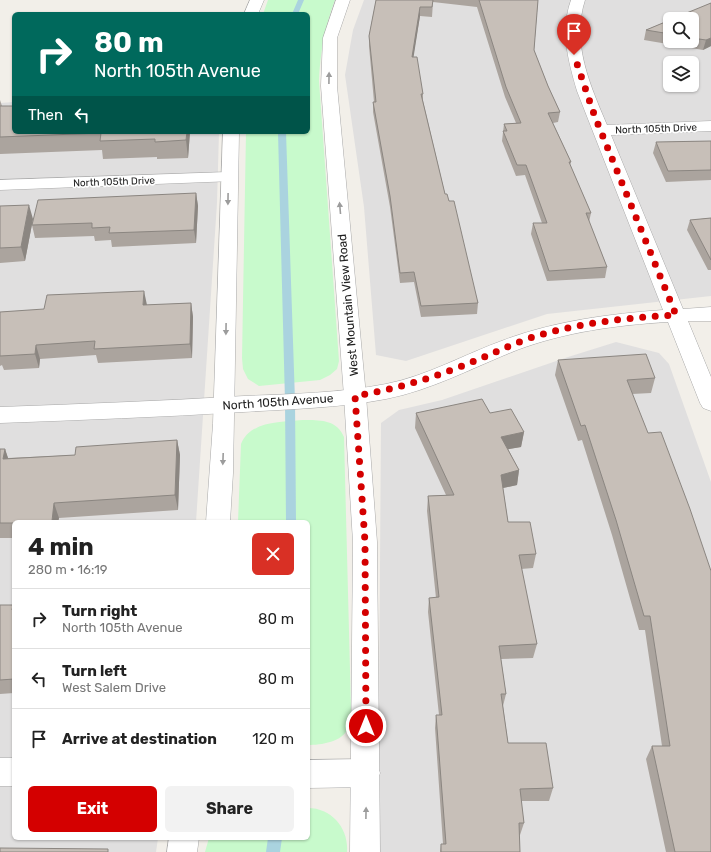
<!DOCTYPE html>
<html lang="en">
<head>
<meta charset="utf-8">
<style>
  body { margin:0; font-family:Rubik,sans-serif; background:#f2f2f2; color:#222; height:100vh; display:flex; flex-direction:column; font-size:15px; white-space:nowrap }
  * { box-sizing:border-box; margin:0 }
  p { font-size:13px; color:#767676 }
  .icon { flex:none; width:22px; height:22px; fill:none; stroke:currentColor; stroke-width:2; stroke-linecap:round; stroke-linejoin:round }
  .map { position:relative; flex:1; overflow:hidden }
  .sheet { position:absolute; left:12px; top:520px; width:298px; height:320px; display:flex; flex-direction:column; background:#fff; border-radius:6px; box-shadow:0 1px 3px #0004 }
  .sheet>* { flex:none }
  .hud { position:absolute; left:12px; top:12px; width:298px; height:122px; border-radius:6px; box-shadow:0 1px 3px #0004; background:#00695c; color:#fff; overflow:hidden }
  .tools { position:absolute; left:663px; top:12px; display:grid; gap:8px }
  .tools a { display:grid; place-items:center; width:36px; height:36px; border-radius:6px; background:#fff; box-shadow:0 1px 3px #0004; font-size:20px }
  .pin { position:absolute; display:grid; place-items:center; width:34px; height:34px; color:#fff; margin:-41px -17px; border-radius:50% 50% 50% 0; rotate:-45deg; box-shadow:0 0 4px #0007 }
  .pin .icon { rotate:45deg }
  .me { position:absolute; width:44px; margin:-22px; rotate:0deg; stroke-linejoin:round; filter:drop-shadow(0 0 3px #0008) }
  .turn { display:flex; align-items:center; gap:14px; height:84px; padding:0 16px; font-size:18px }
  .turn .icon { width:52px; height:52px; stroke-width:2.5 }
  .turn b { display:block; font-size:28px; line-height:34px }
  .then { display:flex; align-items:center; height:38px; padding:0 16px; background:#0003; gap:8px; font-size:15px }
  .round { display:grid; place-items:center; flex:none; width:42px; height:42px; border-radius:6px; background:#f2f2f2 }
  .overview { display:flex; align-items:center; justify-content:space-between; height:68px; padding:0 16px }
  h1 { font-size:24px; font-weight:700; line-height:30px }
  .action { display:flex; gap:8px; margin-top:auto; padding:8px 16px }
  .action a { flex:1; height:46px; border-radius:6px; background:#d40000; color:#fff; font-size:16px; font-weight:700; line-height:46px; text-align:center }
  .action a+a { background:#f2f2f2; color:#222 }
  ul { padding:0; list-style:none }
  li { display:flex; align-items:center; gap:12px; height:60px; padding:0 16px; border-top:1px solid #e0e0e0 }
  li div { flex:1 }
  li b { display:block; font-size:15px }
  li em { font-style:normal }
  .map>svg:first-child { display:block }
  .residential { fill:#e0dfdf; fill-rule:evenodd }
  .park { fill:#c8facc }
  .lines { fill:none; stroke-linecap:round; stroke-linejoin:round }
  .stream { fill:#aad3df; fill-rule:evenodd }
  .minor-casing { stroke:#a9a9a9; stroke-width:1 }
  .tertiary-casing { stroke:#a9a9a9; stroke-width:1 }
  .minor { fill:#fff; fill-rule:evenodd }
  .tertiary { fill:#fff; fill-rule:evenodd }
  .wall { fill:#aba49e }
  .shaded-wall { fill:#8b8681 }
  .building { fill:#c7bfb8; stroke:#8b8681 }
  .oneway { fill:#9c9c9c }
  .route { stroke:#d40000; stroke-width:7; stroke-dasharray:0 12.6 }
  .labels { text-anchor:middle; stroke-width:3.5; stroke-linejoin:round; paint-order:stroke }
  .far-street-label { font-size:10px; fill:#222; stroke:#fff }
  .street-label { font-size:12px; fill:#222; stroke:#fff }
</style>
</head>
<body>
<div class="map">
<svg width="711" height="852" viewBox="0 0 711 852">
  <rect width="100%" height="100%" fill="#f2efe9"/>
  <!-- residential -->
  <path class="residential" d="M364 0H711V296L547 314 406 361 376 355 364 207 345 75 353 30ZM670 19H692V41H670ZM670 63H692V85H670Z
    M14 102V132H219L217 203 196 522H14V838H158L156 852H0V103Z
    M616 342 659 353 669 364 711 482V852H378L381 423 399 410 442 400 568 357Z"/>
  <!-- park -->
  <path class="park" d="M268 0H335C325 27 320 53 319 81L339 361 337 369 330 375 320 380 259 386 248 379 243 369 242 358 246 132H308V14H263Z
    M302 420C318 420 337 419 344 437L351 709C350 715 351 723 348 728 343 742 321 745 308 745V522H238L241 444C250 421 281 422 302 420Z
    M308 808C332 808 349 829 347 852H205L209 838H308Z"/>
  <g class="lines">
    <!-- stream -->
    <path class="stream" d="M298 0H304L298 14H292Z
      M278 132H286L295 401 296 522H286L285 401Z
      M268 838H282L280 852H266Z"/>
    <defs>
      <path id="minor" d="M571 0H585C571 43 590 85 607 125L711 121V131L611 135 683 309 711 307V321H688L711 377V411L703 408 700 403 668 322C617 325 565 332 517 350 474 367 432 390 386 399 339 408 291 409 243 412 162 417 81 420 0 423V407C81 404 163 401 244 396 292 394 340 393 386 384 427 376 465 354 504 340 555 321 609 314 663 310L577 91C568 60 560 31 571 0Z
        M228 172 234 173 237 177 234 181 0 190V180Z
        M0 758H14V786H0Z
        M366 759 376 763 380 773 376 783 366 787 308 788V760Z"/>
      <path id="tertiary" d="M250 0H264L258 14H244Z
        M336 0H350L337 38V86L366 396 377 542 380 852H350L353 542 344 396 321 86 323 38Z
        M223 132H239L233 473 230 522H206L213 424Z
        M169 838H199L197 852H167Z"/>
    </defs>
    <!-- minor casing -->
    <use href="#minor" class="minor-casing"/>
    <!-- tertiary casing -->
    <use href="#tertiary" class="tertiary-casing"/>
    <!-- minor -->
    <use href="#minor" class="minor"/>
    <!-- tertiary -->
    <use href="#tertiary" class="tertiary"/>
  </g>
  <!-- wall -->
  <path class="wall" d="M376 0H538L534 50 548 86 560 112 558 122 553 123 571 162 570 165 591 213 589 222 607 267 605 278 547 281 531 234 533 223H542L525 175 516 176 502 141 504 124 516 123 505 97 477 7 433 2 432 17 420 16 413 57 423 94V101L445 194 449 201 478 303 477 314 421 317 414 282 400 283 390 207 373 112V102H374L369 46V36Z
    M711 3V46L703 50 644 40 646 30 670 20V41H692V19Z
    M0 100 2 106 190 132 188 158 157 159V157L103 159 102 150 0 154Z
    M711 141V180L666 182 653 153 656 142Z
    M196 193 198 206 196 243 112 247 111 240 95 241 94 236 35 238 32 225Z
    M0 206 33 219 25 261 0 263Z
    M711 218V270H708L687 230 690 220Z
    M191 303 193 317 192 358 98 363 96 355 40 359 39 368 4 370 2 365 0 366V312Z
    M558 360 655 378 651 393 632 394 711 852H666L646 759 652 746H662L645 630H639L612 535 582 440 578 441 555 375Z
    M416 413H490L524 432 521 447 508 449 519 470 517 485 503 488 508 522 536 554 533 568 521 569 537 644 533 658 501 659 506 694 503 706 508 743 553 788 549 801H521L524 823 520 835H519L520 852H440L441 844H443L435 728 436 715H439L428 612 429 598H436L427 511 428 496 446 495 415 428Z
    M177 440 180 455 178 510 59 518 58 522H14V538H0V449H5L8 458 75 455Z
    M0 605H13L14 607V693L0 694Z"/>
  <!-- shaded-wall -->
  <path class="shaded-wall" d="M420 7V16L412 67V57Z
    M711 38V46L703 50 706 40Z
    M187 132H190L188 158 186 140Z
    M196 193 198 206 196 243 194 230Z
    M29 205 33 219 25 261 21 247Z
    M144 291 147 305H143Z
    M191 303 193 317 192 358 190 344Z
    M36 345 40 359 39 368 35 354Z
    M524 432 521 447 499 451 501 437Z
    M177 440 180 455 178 510 175 495Z
    M5 449 10 464 3 459Z
    M519 470 517 485 498 489 501 475Z
    M54 503 59 518 58 522H52V521Z"/>
  <!-- building -->
  <path class="building" d="M376 0H433L432 7H420L412 57H417L423 94H421L445 194H447L449 201H454L478 303 421 306 414 272 400 273 390 196 373 102H376L369 36Z
    M479 0H538L534 50 548 86 560 112 548 113 571 162H569L591 213H586L607 267 549 271 533 223H547L526 165H517L503 131H507L504 124 521 123 506 87Z
    M711 3V38L706 40 692 38V19H672Z
    M670 20V34L646 30Z
    M0 106H14V132H187L186 140 155 142V139L100 141 101 133 0 137Z
    M711 141V170L668 171 656 142Z
    M196 193 194 230 109 233 110 227 92 228V223L32 225 38 200Z
    M29 205 21 247 0 248V206Z
    M711 218V260L690 220Z
    M144 291 143 305 191 303 190 344 94 349 95 341 36 345 35 354 0 356V312L44 309 47 295Z
    M646 354 655 378 627 380 648 433 661 432 690 509 711 571V852H675L652 746H670L650 616H644L616 520 585 425 581 426 558 360Z
    M482 399 490 413 511 409 524 432 501 437 519 470 501 475 508 522H530L536 554 519 555 537 644 499 646 506 694H501L508 743H546L553 788 520 789 524 823H519L520 852H441V844H446L436 715H442L429 598 439 597 428 496 454 495 416 413Z
    M177 440 175 495 54 503 52 521 14 522V523H0V449H5L3 459 75 455 76 447Z
    M0 605H13L12 610H14V679L0 680Z
    M0 848 108 849V852H0Z"/>
  <!-- one-way arrows -->
  <defs><path id="oneway-solid" d="M-6-.8H1V-3.2L6.5 0L1 3.2V.8H-6Z"/></defs>
  <g class="oneway">
    <use href="#oneway-solid" transform="translate(329 78) rotate(-89)"/>
    <use href="#oneway-solid" transform="translate(228 199) rotate(91)"/>
    <use href="#oneway-solid" transform="translate(340 208) rotate(-95)"/>
    <use href="#oneway-solid" transform="translate(226 329) rotate(91)"/>
    <use href="#oneway-solid" transform="translate(223 459) rotate(92)"/>
    <use href="#oneway-solid" transform="translate(366 813) rotate(-89)"/>
  </g>
  <g class="lines">
    <!-- route -->
    <path class="route" d="M366 726 365 542 355 396C390 390 423 381 457 368 481 359 503 348 527 339 575 323 625 318 676 315L595 117 574 55"/>
  </g>
  <g class="labels">
    <!-- far-street labels -->
    <g class="far-street-label">
      <text transform="translate(656 128) rotate(-2)" y="4">North 105th Drive</text>
      <text transform="translate(114 181) rotate(-2)" y="4">North 105th Drive</text>
    </g>
    <!-- street labels -->
    <g class="street-label">
      <text transform="translate(348 305) rotate(-95)" y="4">West Mountain View Road</text>
      <text transform="translate(278 402) rotate(-4)" y="4">North 105th Avenue</text>
    </g>
  </g>
</svg>
<div class="tools">
<a><svg class="icon" aria-label="search" viewBox="0 0 24 24"><circle cx="10" cy="10" r="6"/><path d="M15 15l6 6"/></svg></a>
<a><svg class="icon" aria-label="layers" viewBox="0 0 24 24"><path d="M12 4l9 5-9 5-9-5zM3 14l9 5 9-5"/></svg></a>
</div>
<div class="pin" style="left:574px;top:55px;background:#d93025"><svg class="icon" aria-label="arrive" viewBox="0 0 24 24"><path d="M6 21V4h12l-3 4 3 4H6"/></svg></div>
<svg class="me" style="left:366px;top:726px" viewBox="-20 -20 40 40"><circle r="17" fill="#d40000" stroke="#fff" stroke-width="3"/><path d="M0-11L8 9 0 5-8 9z" fill="#fff"/></svg>
<div class="hud">
<div class="turn"><svg class="icon" aria-label="right" viewBox="0 0 24 24"><path d="M7 20v-9h11M14 6l5 5-5 5"/></svg><div><b>80 m</b>North 105th Avenue</div></div>
<div class="then">Then<svg class="icon" aria-label="left" viewBox="0 0 24 24"><path d="M17 20v-9H6M10 6l-5 5 5 5"/></svg></div>
</div>
<section class="sheet">
<div class="overview"><div><h1>4 min</h1><p>280 m · 16:19</p></div><a class="round" style="background:#d93025;color:#fff"><svg class="icon" aria-label="close" viewBox="0 0 24 24"><path d="M6 6l12 12M18 6L6 18"/></svg></a></div>
<ul>
<li><svg class="icon" aria-label="right" viewBox="0 0 24 24"><path d="M7 20v-9h11M14 6l5 5-5 5"/></svg><div><b>Turn right</b><p>North 105th Avenue</p></div><em>80 m</em></li>
<li><svg class="icon" aria-label="left" viewBox="0 0 24 24"><path d="M17 20v-9H6M10 6l-5 5 5 5"/></svg><div><b>Turn left</b><p>West Salem Drive</p></div><em>80 m</em></li>
<li><svg class="icon" aria-label="arrive" viewBox="0 0 24 24"><path d="M6 21V4h12l-3 4 3 4H6"/></svg><div><b>Arrive at destination</b></div><em>120 m</em></li>
</ul>
<div class="action"><a>Exit</a><a>Share</a></div>
</section>
</div>
</body>
</html>
